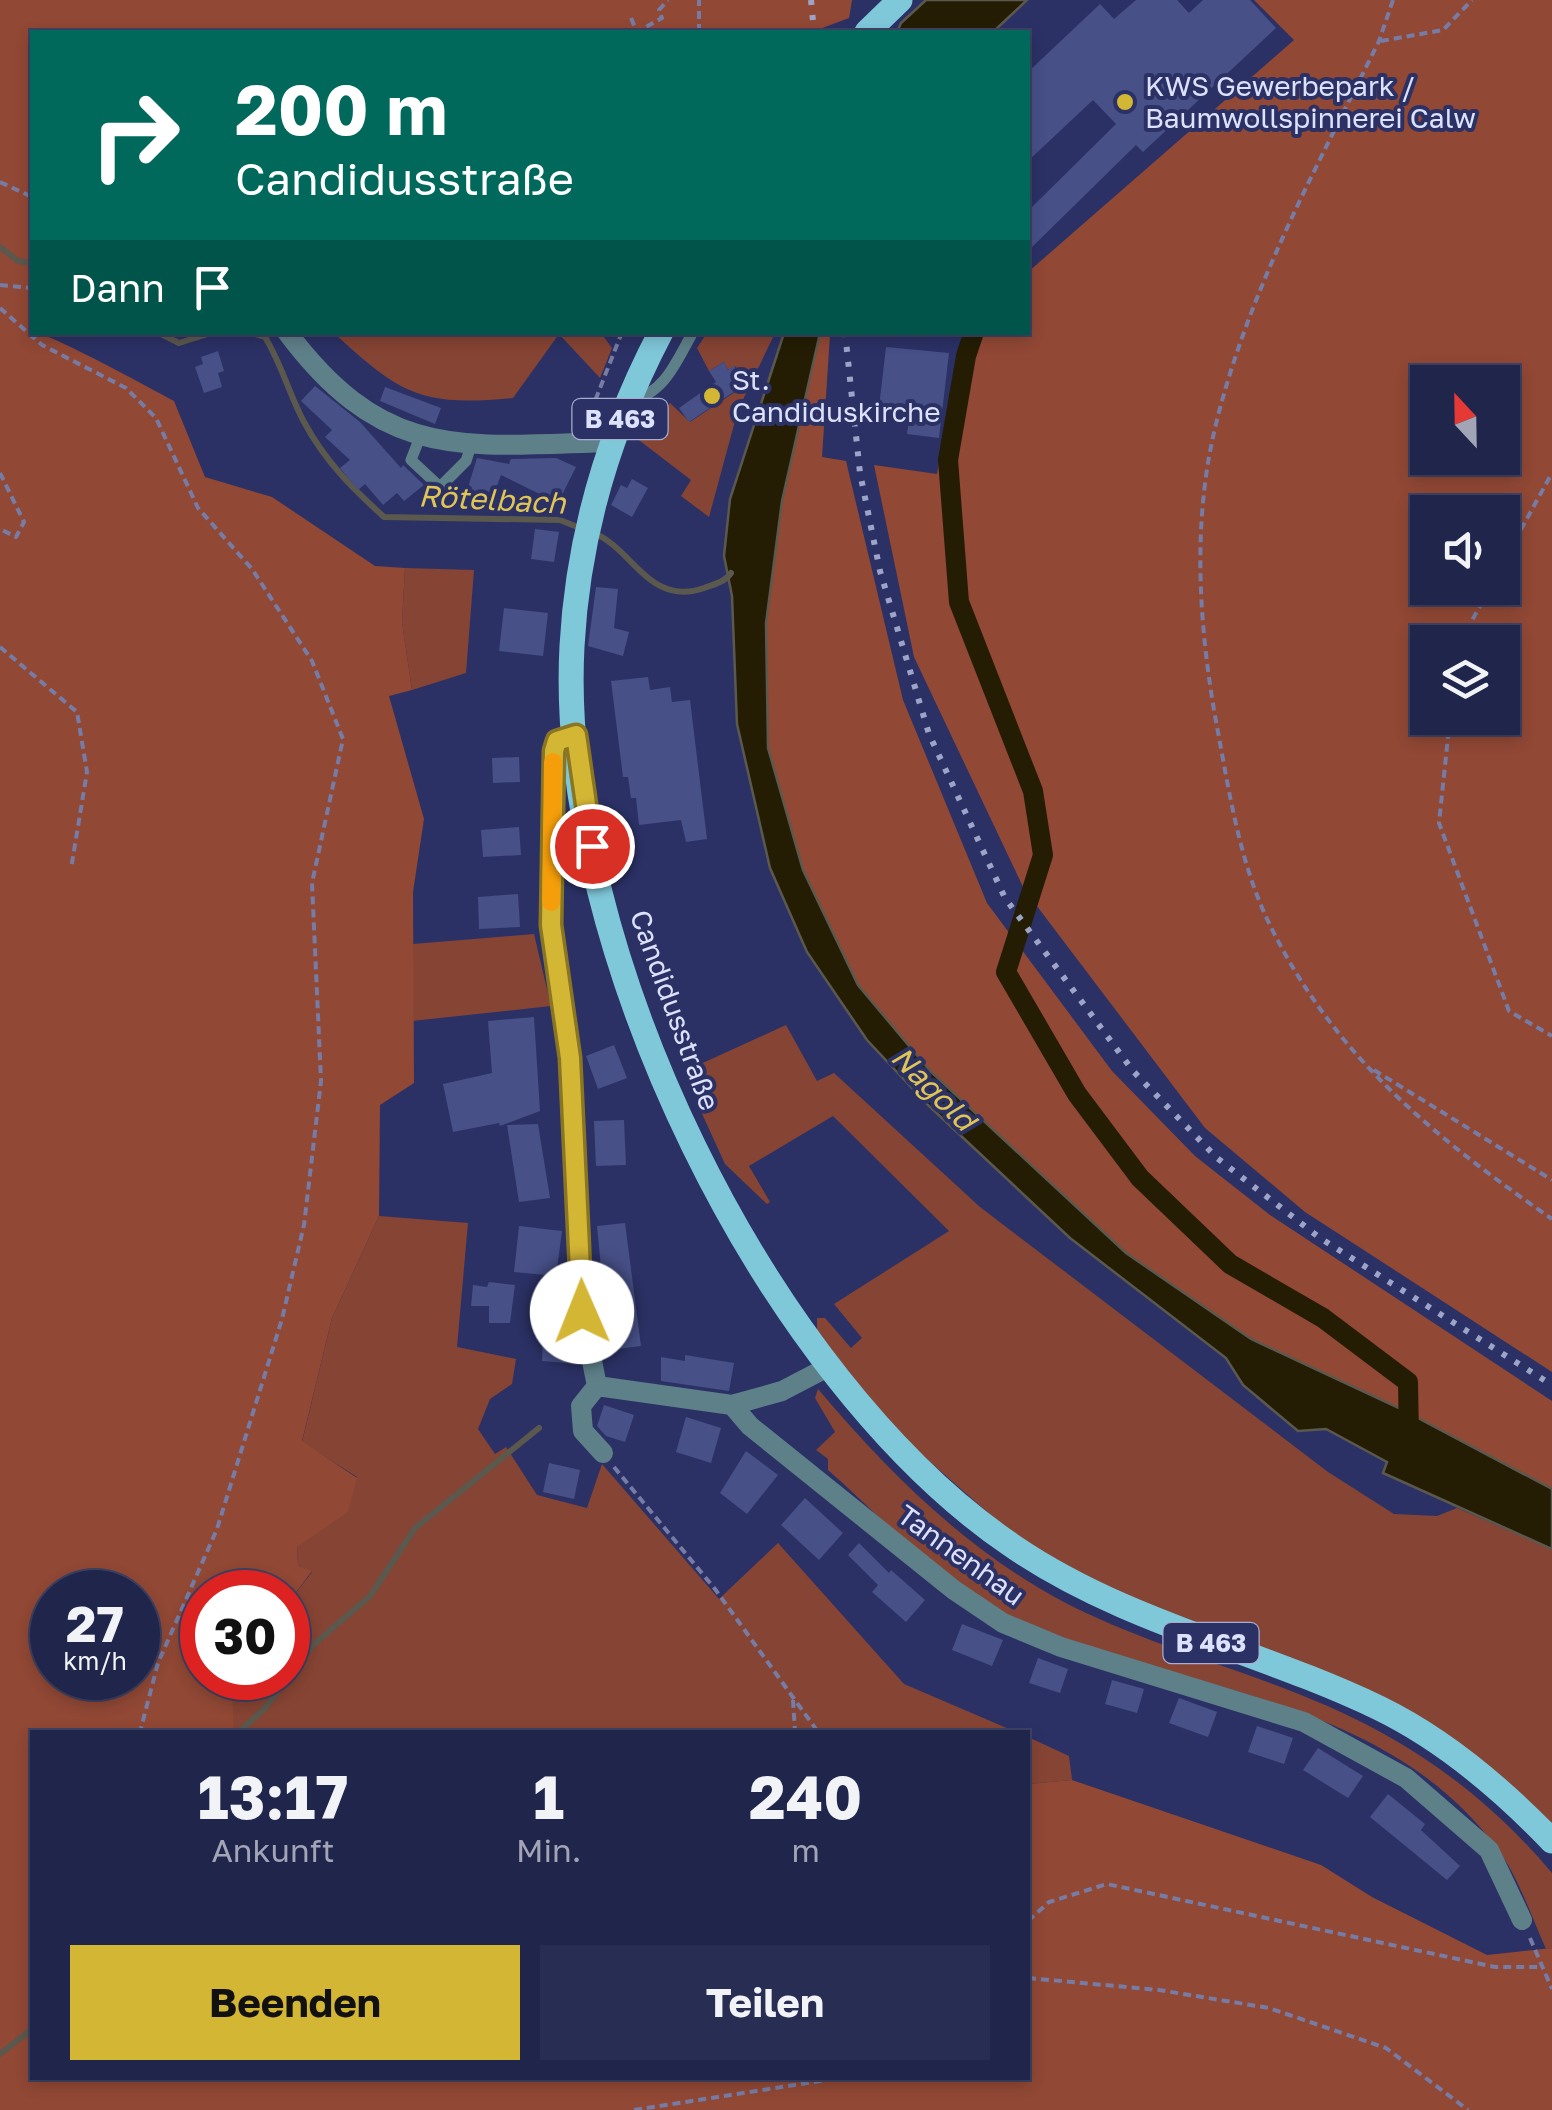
<!DOCTYPE html>
<html lang="de">
<head>
<meta charset="utf-8">
<style>
  body { margin:0; font-family:"Golos Text",sans-serif; background:#282d53; color:#f1f3f6; height:100vh; display:flex; flex-direction:column; font-size:38px; white-space:nowrap }
  * { box-sizing:border-box; margin:0 }
  p { font-size:32px; color:#a2a5b5 }
  .icon { flex:none; width:55px; height:55px; fill:none; stroke:currentColor; stroke-width:2; stroke-linecap:round; stroke-linejoin:round }
  .map { position:relative; flex:1; overflow:hidden }
  .details { position:absolute; left:30px; top:1730px; width:1000px; height:350px; display:flex; flex-direction:column; background:#20254c; border-radius:0px; box-shadow:0 5px 15px #0003,0 0 0 2px #3d4264 }
  .details>* { flex:none }
  .guide { position:absolute; left:30px; top:30px; width:1000px; height:305px; border-radius:0px; box-shadow:0 5px 15px #0003,0 0 0 2px #3d4264; background:#00695c; color:#fff; overflow:hidden }
  .needle { width:65px; rotate:338deg }
  .tools { position:absolute; left:1410px; top:365px; display:grid; gap:20px }
  .tools a { display:grid; place-items:center; width:110px; height:110px; border-radius:0px; background:#20254c; box-shadow:0 5px 15px #0003,0 0 0 2px #3d4264; font-size:50px }
  .speed { position:absolute; left:30px; top:1570px; display:flex; gap:20px; font-size:50px; font-weight:700; text-align:center }
  .speed>* { display:grid; place-content:center; width:130px; height:130px; border-radius:50%; background:#20254c; box-shadow:0 5px 15px #0003,0 0 0 2px #3d4264; line-height:1 }
  .speed small { font-size:25px; font-weight:400 }
  .speed .limit { border:15px solid #d22; background:#fff; color:#111 }
  .pin { position:absolute; display:grid; place-items:center; width:85px; height:85px; color:#fff; margin:-42px; border:5px solid #fff; border-radius:50%; box-shadow:0 2px 10px #0007 }
  .me { position:absolute; width:110px; margin:-55px; rotate:359deg; stroke-linejoin:round; filter:drop-shadow(0 0 8px #0008) }
  .turn { display:flex; align-items:center; gap:35px; height:210px; padding:0 40px; font-size:45px }
  .turn .icon { width:130px; height:130px; stroke-width:2.5 }
  .turn b { display:block; font-size:70px; line-height:85px }
  .then { display:flex; align-items:center; height:95px; padding:0 40px; background:#0003; gap:20px; font-size:38px }
  .eta { display:flex; justify-content:space-evenly; align-items:center; height:170px; text-align:center }
  .eta b { font-size:60px; font-weight:700; line-height:70px }
  .action { display:flex; gap:20px; margin-top:auto; padding:20px 40px }
  .action a { flex:1; height:115px; border-radius:0px; background:#d4b635; color:#111; font-size:40px; font-weight:700; line-height:115px; text-align:center }
  .action a+a { background:#282d53; color:#f1f3f6 }
  .map>svg:first-child { display:block }
  .green { fill:#864434 }
  .forest { fill:#914835; fill-rule:evenodd }
  .water { fill:#241d04; stroke:#5b584e; stroke-width:2.5 }
  .lines { fill:none; stroke-linecap:round; stroke-linejoin:round }
  .stream { stroke:#5b584e; stroke-width:6 }
  .canal { stroke:#241d04; stroke-width:20 }
  .building { fill:#475087 }
  .path { stroke:#767ca5; stroke-width:4; stroke-dasharray:8 5; stroke-linecap:butt }
  .lane { stroke:#5e8089; stroke-width:11 }
  .street { stroke:#5e8089; stroke-width:20 }
  .primary { stroke:#7fc8da; stroke-width:25 }
  .rail { stroke:#9ea4c7; stroke-width:6; stroke-dasharray:5 10; stroke-linecap:butt }
  .route-casing { stroke:#8a7622; stroke-width:25 }
  .route { stroke:#d4b635; stroke-width:18 }
  .slow { stroke:#f59e0b; stroke-width:18 }
  .poi-dot { fill:#d4b635; stroke:#2b3165; stroke-width:4 }
  .labels { text-anchor:middle; stroke-width:8; stroke-linejoin:round; paint-order:stroke }
  .shield { fill:#2b3165; stroke:#a7adcf; stroke-width:2.5 }
  .shield-label { font-size:25px; font-weight:bold; fill:#dce2fc }
  .poi-label { font-size:28px; fill:#dce2fc; stroke:#2b3165; text-anchor:start }
  .street-label { font-size:28px; fill:#dce2fc; stroke:#2b3165 }
  .water-label { font-size:30px; font-style:italic; fill:#e0c554; stroke:#2b3165 }
</style>
</head>
<body>
<div class="map">
<svg width="1552" height="2110" viewBox="0 0 1552 2110">
  <rect width="100%" height="100%" fill="#2b3165"/>
  <!-- green -->
  <path class="green" d="M334 333H601L612 348 600 378 559 334 513 398C421 407 400 394 334 333Z
    M707 333H775L738 410 709 517 681 496 691 480 631 434 670 403 690 422 747 384 735 366 728 370 724 362 709 371 697 348Z
    M405 568 474 570 466 673 412 690 402 622Z
    M534 934 551 1006 412 1021 413 944Z
    M786 1025 817 1081 834 1073 980 1207 1328 1472 1394 1514 1437 1516 1457 1508 1552 1549V1827L1493 1769 1147 1607 1070 1569 1003 1526 904 1439 817 1334V1318H825L851 1348 862 1338 834 1304 949 1231 833 1116 749 1166 770 1202 767 1204 725 1164 683 1072Z
    M379 1216 468 1223 457 1347 516 1359 512 1384 490 1399 478 1429 495 1454 506 1447 537 1495 587 1508 602 1464 719 1599 778 1543 904 1684 1016 1732H234L228 1681 231 1678H288V1603L312 1572 298 1566 297 1547 357 1477 302 1442 332 1318Z
    M818 1389C888 1472 965 1549 1062 1601 1165 1655 1283 1677 1384 1734 1448 1769 1505 1817 1552 1873V1948L1546 1949C1531 1916 1518 1875 1496 1847 1379 1690 1165 1691 1003 1613 936 1580 882 1517 828 1470V1459L816 1450 835 1432 815 1398Z
    M1028 1737 1069 1756 1072 1780 1028 1784Z"/>
  <!-- forest -->
  <path class="forest" d="M0 0H852L849 18 812 32H32V332C48 332 152 389 174 401L205 477 272 497 375 566 405 568 402 622 412 690 389 696 424 819 413 892 414 1083 380 1105 379 1216 332 1318 302 1441 357 1478 348 1512 297 1547 298 1566 312 1571 288 1603V1592H202V1678H231L234 1732H32V2078H1028V1784L1072 1780 1321 1865 1372 1897 1487 1955 1552 1948V2110H0ZM138 1592V1678H52V1592Z
    M1254 0H1552V1372L1305 1212 1205 1128 1024 889 914 657 874 465 937 474 956 358 965 333 1028 332V272L1294 40ZM1428 382H1502V458H1428ZM1428 512H1502V588H1428ZM1428 642H1502V718H1428Z
    M820 333 830 335 822 457 846 461 903 700 987 903 1112 1071 1195 1156 1270 1215 1552 1401V1489L1399 1408 1251 1339 1126 1253 930 1071 858 985 803 870 768 748 766 623 782 501Z"/>
  <!-- water -->
  <path class="water" d="M926 0H1027L993 32H897L901 23Z
    M784 333H820L782 501 766 623 768 748 803 870 858 985 930 1071 1126 1253 1251 1339 1399 1408 1552 1489V1549L1383 1473 1387 1462 1326 1429 1298 1431 1243 1385 1226 1358 1070 1238 928 1105 867 1040 807 952 770 868 737 724 732 596 724 556 730 499Z"/>
  <g class="lines">
    <!-- stream -->
    <path class="stream" d="M0 247 18 261 32 263
      M157 332 179 343 214 332
      M249 332 265 337C282 365 289 394 304 422 325 461 352 488 384 517L560 520 580 528
      M592 532C634 549 649 607 704 588 715 584 725 582 731 573
      M239 1732 266 1707 313 1645 370 1596 415 1528 539 1428
      M0 2054 32 2029"/>
    <!-- canal -->
    <path class="canal" d="M974 332 966 356 948 460 959 602 1033 791 1043 855 1006 972 1077 1094 1140 1178 1230 1264 1323 1318 1408 1382 1409 1438"/>
  </g>
  <!-- building -->
  <path class="building" d="M1136 0H1177L1189 13 1203 0H1250L1276 28 1143 152 1136 145 1028 251V211L1116 124 1093 100 1028 161V72L1100 4 1114 19Z
    M886 347 949 353 939 438 907 434 910 410 879 407Z
    M218 351 224 371 218 373 222 387 204 393 195 367 203 364 201 357Z
    M724 362 728 370 734 366 747 383 689 422 679 408 716 382 709 371Z
    M315 386 360 422 401 468 403 465 424 485 404 501 397 493 383 505 365 484 358 490 340 468 350 460 325 437 332 430 301 401Z
    M385 387 441 408 435 424 380 401Z
    M477 458 509 464 511 459 556 458 576 467 558 503 501 475 492 499 466 494Z
    M632 479 648 488 632 517 611 505 621 485 627 488Z
    M535 529 559 532 554 562 531 559Z
    M596 587 618 589 614 628 629 632 623 656 588 646Z
    M504 608 548 613 543 656 499 651Z
    M648 677 650 690 670 687 672 702 690 700 707 839 686 842 681 820 639 825 636 798H631L628 777H623L611 681Z
    M519 757 520 782 493 783 492 758Z
    M519 827 521 855 483 857 481 830Z
    M518 894 520 927 479 929 478 897Z
    M534 1017 540 1111 500 1126 499 1123 453 1132 443 1084 492 1073 488 1021Z
    M614 1045 627 1078 598 1089 586 1056Z
    M624 1120 626 1165 596 1166 594 1121Z
    M538 1124 550 1198 519 1202 507 1125Z
    M625 1223 641 1346 609 1350 597 1226Z
    M519 1226 562 1231 556 1276 514 1272Z
    M489 1282 515 1285 510 1323H489V1306H471L473 1285 487 1287Z
    M536 1312 568 1313 567 1363 542 1361 543 1336 535 1335Z
    M685 1355 734 1363 729 1391 661 1381V1357L685 1361Z
    M604 1405 634 1415 625 1442 606 1436 597 1426Z
    M686 1417 721 1428 711 1463 676 1452Z
    M746 1451 778 1475 747 1514 720 1493Z
    M549 1463 580 1470 574 1499 543 1492Z
    M805 1498 843 1533 819 1560 781 1525Z
    M859 1543 889 1573 891 1570 925 1600 906 1622 872 1592 878 1585 848 1555Z
    M962 1624 1003 1640 992 1666 952 1650Z
    M1038 1658 1068 1669 1060 1693 1029 1683Z
    M1112 1680 1144 1689 1137 1713 1105 1704Z
    M1179 1698 1217 1712 1208 1737 1169 1723Z
    M1257 1726 1293 1738 1284 1764 1248 1752Z
    M1318 1748 1363 1776 1348 1798 1303 1770Z
    M1388 1794 1425 1824 1421 1830 1460 1866 1447 1880 1370 1817Z"/>
  <g class="lines">
    <!-- path -->
    <path class="path" d="M1393 0 1379 41C1319 163 1252 283 1218 416 1192 515 1198 617 1215 716 1228 784 1238 858 1268 921 1332 1055 1434 1137 1552 1219
      M631 18 637 32 662 18 659 10 668 0
      M699 32V0
      M1381 41 1443 30 1472 0
      M0 182 32 197
      M0 285 32 288
      M0 308 42 345 126 388 156 418 198 508 252 569 312 661 343 739 312 883 321 1081 304 1225 282 1319 217 1529 158 1663 140 1732
      M586 424 622 332
      M0 473 24 522 16 537 0 529
      M1502 564 1552 473
      M1460 642 1490 588
      M0 647 77 712 87 772 71 869
      M1450 718 1439 823 1509 1011 1552 1036
      M1374 1070 1552 1180
      M614 1467 715 1589 818 1732
      M793 1700 795 1732
      M1028 1921 1049 1902 1107 1884 1495 1967H1544
      M1530 1938 1552 1989
      M1028 1978 1159 1990 1269 2008 1386 2048 1468 2110
      M634 2110 839 2078"/>
    <!-- lane -->
    <path class="lane" d="M632 400C665 393 677 360 693 332
      M420 437 411 460 440 487 466 461 471 446"/>
    <!-- street -->
    <path class="street" d="M287 332C385 463 464 446 611 442
      M576 735 557 741 553 751 551 925 570 1058 582 1311 597 1386 581 1406 583 1431 603 1453
      M597 1386 732 1405 782 1391 828 1367
      M732 1405 750 1426 954 1590 1003 1623 1061 1647 1304 1722 1406 1778 1489 1850 1522 1920"/>
    <!-- primary -->
    <path class="primary" d="M867 32 900 0
      M661 332C609 431 578 534 572 646 556 946 765 1379 1014 1547 1126 1623 1258 1650 1379 1708 1445 1740 1501 1788 1552 1841"/>
    <!-- rail -->
    <path class="rail" d="M811 0 814 32
      M845 332 860 473 880 571 929 734 1005 898 1133 1071 1217 1158 1320 1238 1552 1385"/>
  </g>
  <g class="lines">
    <defs>
      <path id="route" d="M582 1312 570 1058 551 925 554 751 557 741 576 735 592 846"/>
    </defs>
    <!-- route casing -->
    <use href="#route" class="route-casing"/>
    <!-- route -->
    <use href="#route" class="route"/>
    <!-- slow -->
    <path class="slow" d="M551 902 553 762"/>
  </g>
  <!-- markers -->
  <g class="poi-dot">
    <circle cx="1125" cy="102" r="10"/>
    <circle cx="712" cy="396" r="10"/>
  </g>
  <g class="labels">
    <!-- shield labels -->
    <g class="shield">
      <rect x="572.5" y="399" width="95" height="40" rx="8"/>
      <rect x="1163.5" y="1623" width="95" height="40" rx="8"/>
    </g>
    <g class="shield-label">
      <text x="620" y="428">B 463</text>
      <text x="1211" y="1652">B 463</text>
    </g>
    <!-- poi labels -->
    <g class="poi-label">
      <text x="1145" y="96">KWS Gewerbepark /<tspan x="1145" dy="32">Baumwollspinnerei Calw</tspan></text>
      <text x="732" y="390">St.<tspan x="732" dy="32">Candiduskirche</tspan></text>
    </g>
    <!-- street labels -->
    <g class="street-label">
      <text transform="translate(675 1010) rotate(70)" y="10">Candidusstraße</text>
      <text transform="translate(961 1555) rotate(36)" y="10">Tannenhau</text>
    </g>
    <!-- water labels -->
    <g class="water-label">
      <text transform="translate(492 500) rotate(3)" y="10">Rötelbach</text>
      <text transform="translate(933 1089) rotate(45)" y="10">Nagold</text>
    </g>
  </g>
</svg>
<div class="tools">
<a><svg class="needle" viewBox="-14 -14 28 28"><path d="M0-13l5 13h-10z" fill="#e53935"/><path d="M0 13l5-13h-10z" fill="#a2a5b5"/></svg></a>
<a><svg class="icon" aria-label="sound" viewBox="0 0 24 24"><path d="M4 9h4l5-4v14l-5-4H4zM17 9q2 3 0 6"/></svg></a>
<a><svg class="icon" aria-label="layers" viewBox="0 0 24 24"><path d="M12 4l9 5-9 5-9-5zM3 14l9 5 9-5"/></svg></a>
</div>
<div class="speed"><div>27<small>km/h</small></div><div class="limit">30</div></div>
<div class="pin" style="left:592px;top:846px;background:#d93025"><svg class="icon" aria-label="arrive" viewBox="0 0 24 24"><path d="M6 21V4h12l-3 4 3 4H6"/></svg></div>
<svg class="me" style="left:582px;top:1312px" viewBox="-20 -20 40 40"><circle r="19" fill="#fff"/><path d="M0-13L10 11 0 6-10 11z" fill="#d4b635"/></svg>
<div class="guide">
<div class="turn"><svg class="icon" aria-label="right" viewBox="0 0 24 24"><path d="M7 20v-9h11M14 6l5 5-5 5"/></svg><div><b>200 m</b>Candidusstraße</div></div>
<div class="then">Dann<svg class="icon" aria-label="arrive" viewBox="0 0 24 24"><path d="M6 21V4h12l-3 4 3 4H6"/></svg></div>
</div>
<section class="details">
<div class="eta">
<div><b>13:17</b><p>Ankunft</p></div>
<div><b>1</b><p>Min.</p></div>
<div><b>240</b><p>m</p></div>
</div>
<div class="action"><a>Beenden</a><a>Teilen</a></div>
</section>
</div>
</body>
</html>
